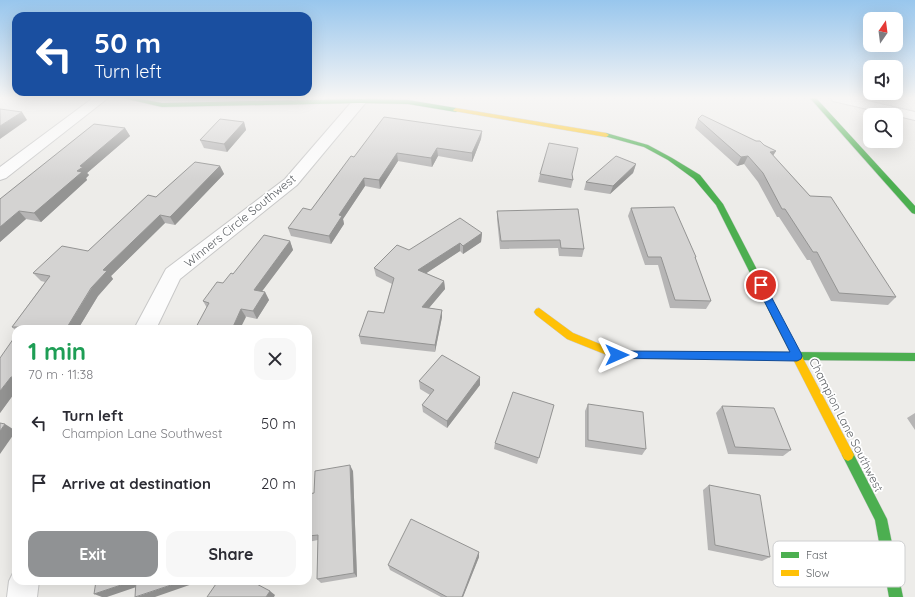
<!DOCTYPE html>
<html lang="en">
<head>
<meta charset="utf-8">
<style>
  body { margin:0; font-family:Quicksand,sans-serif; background:#f7f7f7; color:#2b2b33; height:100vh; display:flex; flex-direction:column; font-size:15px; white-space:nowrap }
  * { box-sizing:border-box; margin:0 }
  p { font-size:13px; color:#7c7c81 }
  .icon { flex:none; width:22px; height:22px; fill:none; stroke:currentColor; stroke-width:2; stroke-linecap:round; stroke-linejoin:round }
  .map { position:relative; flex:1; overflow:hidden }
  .details { position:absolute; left:12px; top:325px; width:300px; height:260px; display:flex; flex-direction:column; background:#fff; border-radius:12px; box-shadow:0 4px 16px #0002 }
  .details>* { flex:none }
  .hud { position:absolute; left:12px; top:12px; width:300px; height:84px; border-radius:12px; box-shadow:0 4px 16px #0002; background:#1a4fa0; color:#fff; overflow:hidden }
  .needle { width:26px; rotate:14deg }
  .tools { position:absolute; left:863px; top:12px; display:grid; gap:8px }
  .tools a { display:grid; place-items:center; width:40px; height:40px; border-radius:8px; background:#fff; box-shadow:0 4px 16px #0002; font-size:20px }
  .pin { position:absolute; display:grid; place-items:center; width:34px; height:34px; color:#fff; margin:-17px; border:2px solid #fff; border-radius:50%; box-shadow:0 1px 4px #0007 }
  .me { position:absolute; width:44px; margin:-22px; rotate:90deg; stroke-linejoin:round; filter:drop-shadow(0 0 3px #0008) }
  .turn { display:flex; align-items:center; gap:14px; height:84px; padding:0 16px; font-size:18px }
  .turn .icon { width:52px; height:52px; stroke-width:2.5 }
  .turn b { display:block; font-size:28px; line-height:34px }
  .round { display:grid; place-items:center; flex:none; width:42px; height:42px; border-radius:12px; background:#f7f7f7 }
  .summary { display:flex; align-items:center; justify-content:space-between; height:68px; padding:0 16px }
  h1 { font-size:24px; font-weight:800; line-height:30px; color:#1e9e55 }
  .action { display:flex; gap:8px; margin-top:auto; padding:8px 16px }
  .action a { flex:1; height:46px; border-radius:12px; background:#909294; color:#fff; font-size:16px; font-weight:800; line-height:46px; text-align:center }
  .action a+a { background:#f7f7f7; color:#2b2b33 }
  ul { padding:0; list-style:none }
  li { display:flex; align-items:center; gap:12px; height:60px; padding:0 16px }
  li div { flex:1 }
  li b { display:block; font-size:15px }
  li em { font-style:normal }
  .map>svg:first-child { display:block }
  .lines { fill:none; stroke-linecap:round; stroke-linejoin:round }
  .street-casing { stroke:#c8c8c8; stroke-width:2 }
  .fast-casing { stroke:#cacaca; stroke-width:1 }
  .slow-casing { stroke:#cacaca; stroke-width:1 }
  .street { fill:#fcfcfc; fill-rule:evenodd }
  .fast { fill:#4caf50; fill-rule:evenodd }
  .slow { fill:#ffc107; fill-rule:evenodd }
  .wall { fill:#b6b5b5 }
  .shaded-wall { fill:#949493 }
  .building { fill:#d4d3d2; stroke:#949493 }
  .route { fill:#1a73e8; stroke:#114b97 }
  .labels { text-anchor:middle; stroke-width:3.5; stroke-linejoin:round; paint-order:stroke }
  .street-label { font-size:12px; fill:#5e6266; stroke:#fff }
  .key { fill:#fff; stroke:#cfd0d1; stroke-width:1 }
  .key-label { font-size:11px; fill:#5e6266 }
</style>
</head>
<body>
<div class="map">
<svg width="915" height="597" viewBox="0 0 915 597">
  <rect width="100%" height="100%" fill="#edece9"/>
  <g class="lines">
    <defs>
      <path id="street" d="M93 98H108L6 178 0 180V167Z
        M355 98H365L367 101 297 185 180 279 156 329H134L166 269 285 179Z
        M831 98H855L915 112V120L833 101Z
        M16 570V581H39L37 597H7L9 581 14 571Z"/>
      <path id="fast" d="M123 98H135L162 103 360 99 408 100 456 108 459 110 456 112 408 104 360 103 162 107Z
        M810 98H816L915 206V214L912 213Z
        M606 133 648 145 672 158 700 175 723 204 781 316 779 319H773L716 205 694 179 668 160 644 147 604 136V134Z
        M790 352 915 353V361L790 360 787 359 785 356 787 353Z
        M848 449 852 451 887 519 903 597H889L875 520 842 455 844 451Z"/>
      <path id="slow" d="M456 108 606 133 609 135 606 137 454 111 453 110Z
        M539 308 573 333 617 351 790 352 771 316 773 313H779L852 451 854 455 852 459 848 461 844 459 793 359H617L567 339 536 315 534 312 536 309Z"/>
    </defs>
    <!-- street casing -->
    <use href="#street" class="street-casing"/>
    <!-- fast casing -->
    <use href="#fast" class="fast-casing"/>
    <!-- slow casing -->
    <use href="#slow" class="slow-casing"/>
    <!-- street -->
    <use href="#street" class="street"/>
    <!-- fast -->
    <use href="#fast" class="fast"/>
    <!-- slow -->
    <use href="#slow" class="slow"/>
  </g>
  <!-- wall -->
  <path class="wall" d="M698 119 764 145 776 151 773 155 896 297 888 305 831 301 810 260H807L779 217H777L758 182 744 164 737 166 695 128Z
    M244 122 246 130 227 152 204 148 200 140Z
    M125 128 130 136 87 173 89 175 86 178 87 180 41 222 26 219 0 242V199Z
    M482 131 481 139 472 162 438 156 432 167 398 161 380 189 365 186 343 219 344 224 331 244 291 236 288 228 311 210 354 157Z
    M636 164 633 173 610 194 584 190 586 182Z
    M220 166 224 174 175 225 165 223 111 276 113 279 98 296 78 329H16V331L12 327 45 282 41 281 33 273 88 251 156 197Z
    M540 174 573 180 571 188 538 182Z
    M631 208 696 257 695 259 711 301 706 309 670 308 658 265H645L628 216Z
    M497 211 584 249 582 257 559 256 558 248 500 249 497 219Z
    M482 233 481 242 463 254 460 251 426 273 444 281 445 289 429 308 442 310V317L435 352 361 344 359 336 384 313 392 284 376 276 374 268 409 250Z
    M290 241 293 250 262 291 265 292 269 300 257 319 207 308 203 301 233 274Z
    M16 335V391L0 413Z
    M419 381 480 385 447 428 423 412 422 405 430 395 420 389Z
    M588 404 646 449 642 455 585 447V411Z
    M554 405 537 464 494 449 495 443Z
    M722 406 791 450 783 456 728 454 716 413Z
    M915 413V430L907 418Z
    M353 471 357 577 321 583 317 579 318 540 308 542V494L314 493Z
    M709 485 770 557 762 561 708 550 703 490Z
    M479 557 463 597H441L390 570 388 565Z"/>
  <!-- shaded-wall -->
  <path class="shaded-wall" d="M22 112 27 120 0 139V126Z
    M244 122 246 130 227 152 224 144Z
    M125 128 130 136 87 173 89 175 86 178 87 180 41 222 34 213 77 171 80 166Z
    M482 131 481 139 472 162V153Z
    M437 148 438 156 432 167 431 158Z
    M776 151 771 159 770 152Z
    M397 153 398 161 380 189 379 180Z
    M748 156 744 164 737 166 741 157Z
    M636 164 633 173 610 194 613 186Z
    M220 166 224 174 175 225 170 217Z
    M364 178 365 186 343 219 344 224 331 244 329 236 339 215Z
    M19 211 26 219 0 242V227Z
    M160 215 165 223 111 276 113 279 98 296 78 329H66L103 270Z
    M482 233 481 242 463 254V246Z
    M290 241 293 250 257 298 254 290Z
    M460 243V251L419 278 418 270Z
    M444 281 445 289 423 315 422 307Z
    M265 292 269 300 257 319 253 311Z
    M241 309 246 317 240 329H232Z
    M442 310V317L435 352V345Z
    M11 377 16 381V391L0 413V391Z
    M480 377V385L447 428V421Z
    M5 424 16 431 0 454V431Z
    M350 465 353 471 357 577 354 573Z
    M479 552V557L463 597H462Z
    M133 581H139L145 584 107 597H102L94 594Z
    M183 581H201L155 597H136Z
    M270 591 275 595 274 597H266Z"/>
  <!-- building -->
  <path class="building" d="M0 109 22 112 0 126Z
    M702 115 756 141H760L764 145 776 151 770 152 810 196 831 197 896 297 839 293 817 252H813L785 209H782L763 173 748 156 741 157 698 119Z
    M384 117 482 131 472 153 437 148 431 158 397 153 379 180 364 178 339 215 342 216 329 236 288 228 303 208 311 210 351 156 354 157Z
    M220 119 244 122 224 144 200 140Z
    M94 124 125 128 80 166 83 167 77 171 82 172 34 213 19 211 0 227V199Z
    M549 143 578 148 572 174 573 180 540 174Z
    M616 156 636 164 613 186 586 182Z
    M195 162 220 166 170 217 160 215 103 270 107 271 91 288 66 329H20L21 327H12L50 276 33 273 62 246 88 251 148 195 156 197Z
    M674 207 696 257H695L711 301 675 300 661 257H648L631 208Z
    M578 209 584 249 561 248 560 240 501 241 497 211Z
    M460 218 482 233 463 246 460 243 418 270 444 281 422 307 442 310 435 345 359 336 368 311 384 313 394 278 374 268 397 245 409 250Z
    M264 235 290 241 254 290 265 292 253 311 241 309 232 329H195L209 303 203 301 217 282 223 283 231 273 233 274Z
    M16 335V377H11L0 391V358Z
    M442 355 480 377 447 421 422 405 434 390 419 381Z
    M513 392 554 405 539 458 495 443Z
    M588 404 643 412 646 449 588 440Z
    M722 406 774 408 791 450 735 447Z
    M0 423 5 424 0 431Z
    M350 465 354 573 317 579 318 535 308 536V494L314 493 315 471Z
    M709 485 760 495 770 557 715 545Z
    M411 519 479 552 462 597H447L388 565Z
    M96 581H133L94 594Z
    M136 581H183L135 597Z
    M218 581H251L270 591 266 597H207Z"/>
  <!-- sky -->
  <linearGradient id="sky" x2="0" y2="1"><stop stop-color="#98c6ed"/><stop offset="0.54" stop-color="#f7f6f5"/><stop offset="1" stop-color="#f7f6f5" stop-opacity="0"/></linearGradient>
  <rect width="915" height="181" fill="url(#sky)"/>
  <!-- route -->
  <path class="route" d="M761 282 764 283 801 353 802 356 801 359 797 361 613 358 612 355 613 352 617 351 790 352 756 285Z"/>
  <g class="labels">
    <!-- street labels -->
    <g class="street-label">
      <text transform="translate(240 221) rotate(-39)" y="4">Winners Circle Southwest</text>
      <text transform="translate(846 425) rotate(63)" y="4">Champion Lane Southwest</text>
    </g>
  </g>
  <!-- legend -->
  <rect x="773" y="541" width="132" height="46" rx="6" class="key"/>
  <rect x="781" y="552" width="18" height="6" fill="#4caf50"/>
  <rect x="781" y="570" width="18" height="6" fill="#ffc107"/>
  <g class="key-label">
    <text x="806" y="559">Fast</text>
    <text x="806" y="577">Slow</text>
  </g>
</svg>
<div class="tools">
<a><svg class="needle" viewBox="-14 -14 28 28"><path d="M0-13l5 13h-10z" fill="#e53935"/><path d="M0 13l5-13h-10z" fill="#7c7c81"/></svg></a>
<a><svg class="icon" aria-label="sound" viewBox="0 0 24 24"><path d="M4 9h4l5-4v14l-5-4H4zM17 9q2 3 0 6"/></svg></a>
<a><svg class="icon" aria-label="search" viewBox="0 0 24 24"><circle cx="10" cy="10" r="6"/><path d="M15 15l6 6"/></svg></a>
</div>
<div class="pin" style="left:761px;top:285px;background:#d93025"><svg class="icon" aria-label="arrive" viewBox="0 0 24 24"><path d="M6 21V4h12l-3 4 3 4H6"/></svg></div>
<svg class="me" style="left:617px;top:355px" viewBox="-20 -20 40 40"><path d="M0-17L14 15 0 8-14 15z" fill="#1a73e8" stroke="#fff" stroke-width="4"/></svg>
<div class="hud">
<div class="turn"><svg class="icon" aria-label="left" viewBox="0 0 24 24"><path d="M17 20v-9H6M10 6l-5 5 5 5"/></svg><div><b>50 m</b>Turn left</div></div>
</div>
<section class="details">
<div class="summary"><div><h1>1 min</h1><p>70 m · 11:38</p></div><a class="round"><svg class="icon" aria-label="close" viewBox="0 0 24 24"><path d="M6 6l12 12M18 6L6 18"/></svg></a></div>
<ul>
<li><svg class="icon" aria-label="left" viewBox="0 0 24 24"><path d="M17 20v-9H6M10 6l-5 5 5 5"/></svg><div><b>Turn left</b><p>Champion Lane Southwest</p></div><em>50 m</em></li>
<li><svg class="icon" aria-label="arrive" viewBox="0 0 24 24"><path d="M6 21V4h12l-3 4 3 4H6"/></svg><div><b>Arrive at destination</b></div><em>20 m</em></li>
</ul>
<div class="action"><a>Exit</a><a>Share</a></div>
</section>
</div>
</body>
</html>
